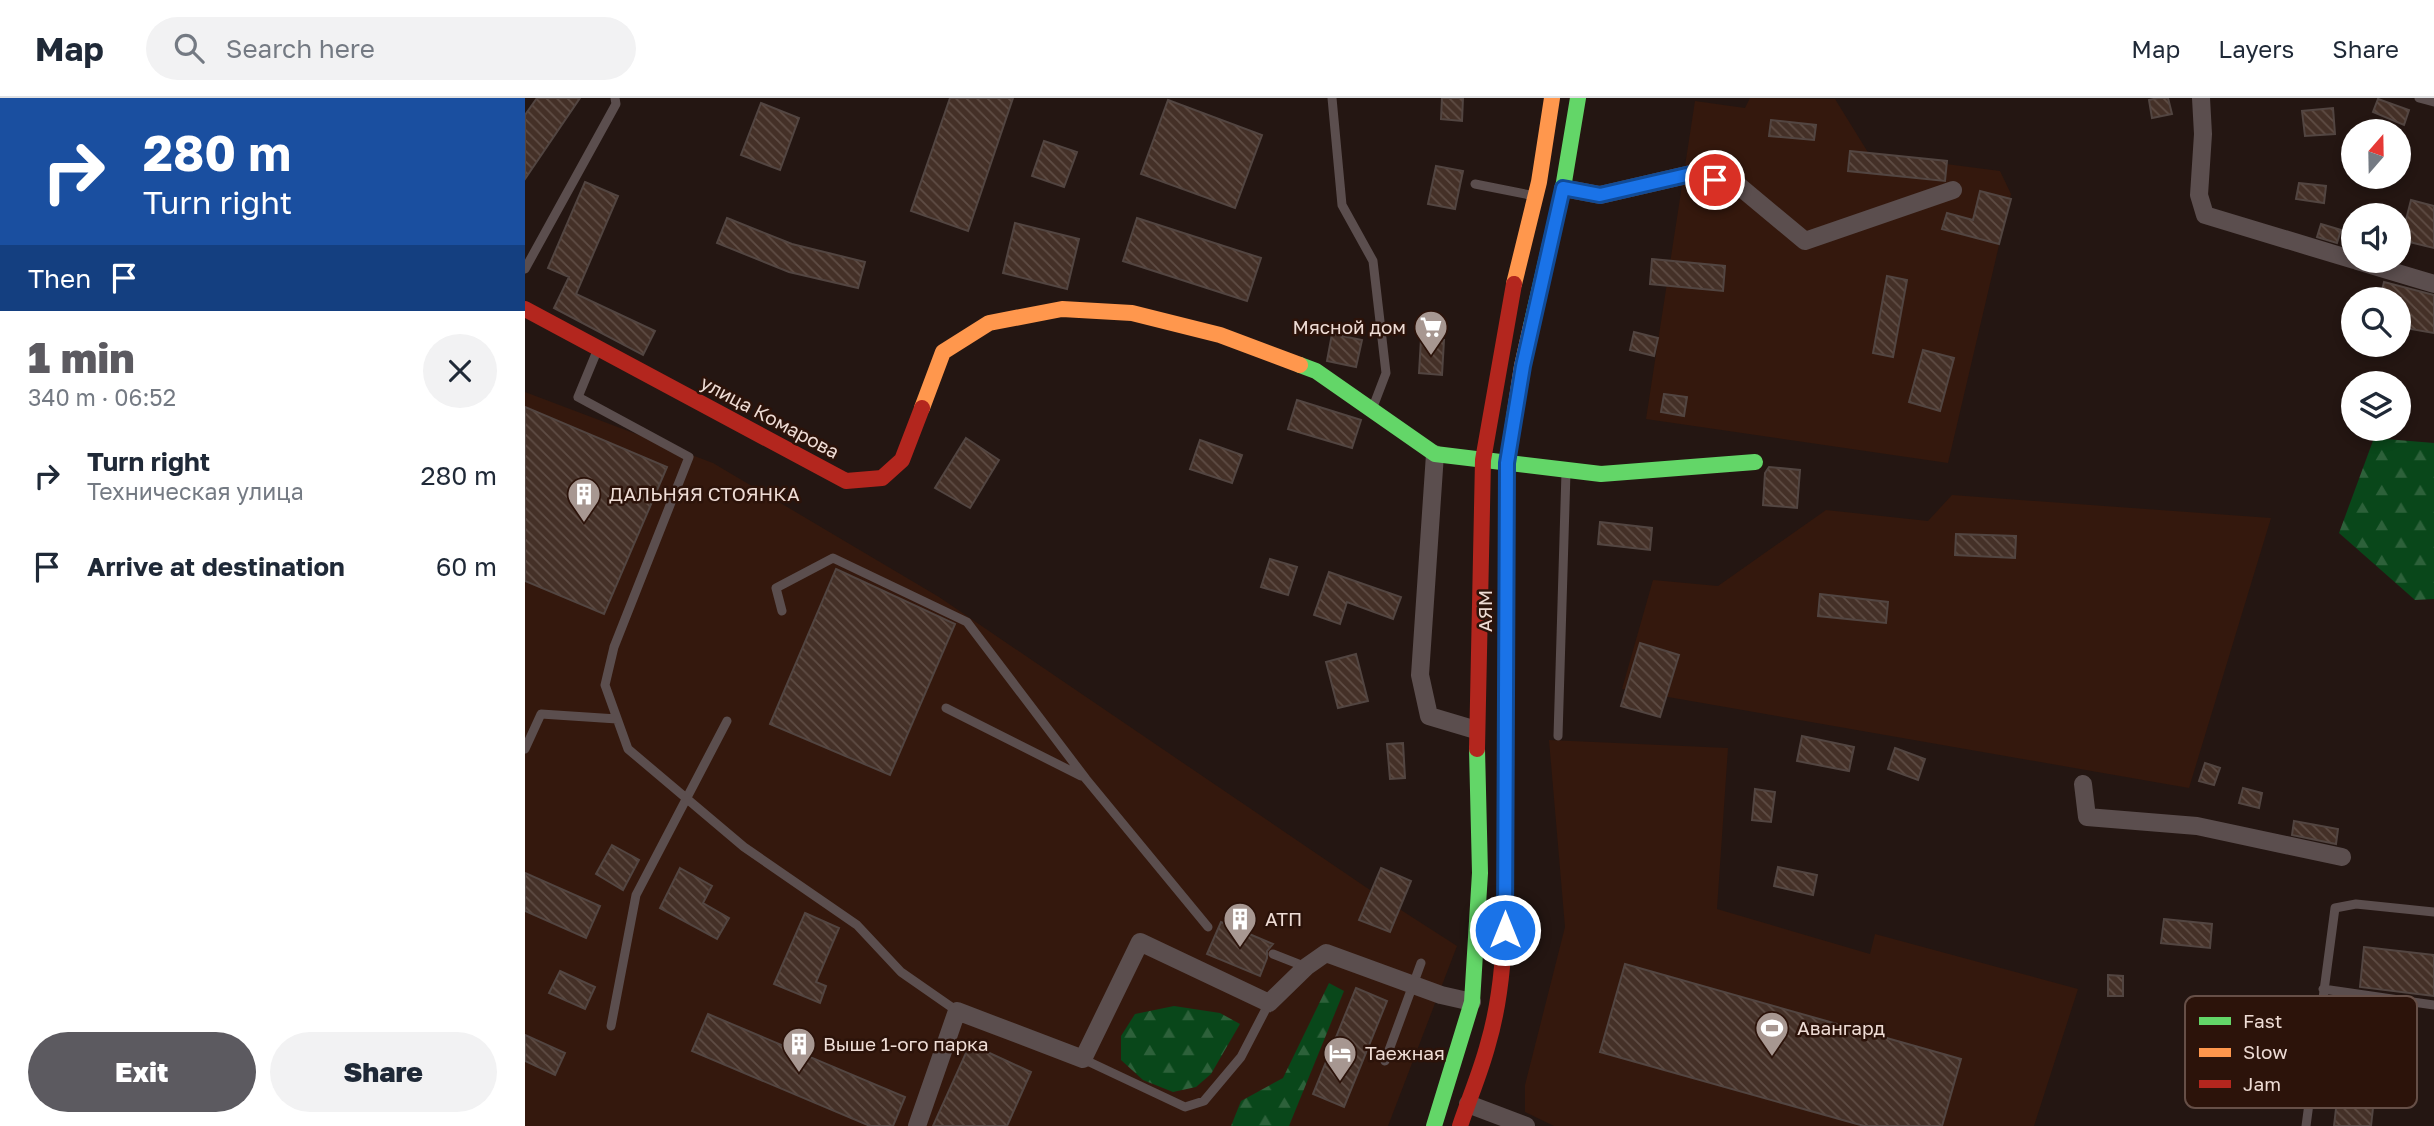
<!DOCTYPE html>
<html lang="en">
<head>
<meta charset="utf-8">
<style>
  body { margin:0; font-family:"Golos Text",sans-serif; background:#f2f2f3; color:#1f2937; height:100vh; display:flex; flex-direction:column; font-size:26px; white-space:nowrap }
  * { box-sizing:border-box; margin:0 }
  p { font-size:23px; color:#747a83 }
  .icon { flex:none; width:38px; height:38px; fill:none; stroke:currentColor; stroke-width:2; stroke-linecap:round; stroke-linejoin:round }
  .map { position:relative; flex:1; overflow:hidden }
  .sheet { display:flex; flex-direction:column; background:#fff; width:525px }
  .sheet>* { flex:none }
  .banner { background:#1a4fa0; color:#fff; overflow:hidden }
  .needle { width:46px; rotate:20deg }
  .fabs { position:absolute; left:1816px; top:21px; display:grid; gap:14px }
  .fabs a { display:grid; place-items:center; width:70px; height:70px; border-radius:50%; background:#fff; box-shadow:0 4px 10px #0003; font-size:35px }
  .pin { position:absolute; display:grid; place-items:center; width:60px; height:60px; color:#fff; margin:-30px; border:4px solid #fff; border-radius:50%; box-shadow:0 2px 7px #0007 }
  .me { position:absolute; width:77px; margin:-38px; rotate:0deg; stroke-linejoin:round; filter:drop-shadow(0 0 5px #0008) }
  .turn { display:flex; align-items:center; gap:24px; height:147px; padding:0 28px; font-size:32px }
  .turn .icon { width:91px; height:91px; stroke-width:2.5 }
  .turn b { display:block; font-size:49px; line-height:60px }
  .then { display:flex; align-items:center; height:66px; padding:0 28px; background:#0003; gap:14px; font-size:26px }
  .round { display:grid; place-items:center; flex:none; width:74px; height:74px; border-radius:37px; background:#f2f2f3 }
  .overview { display:flex; align-items:center; justify-content:space-between; height:119px; padding:0 28px }
  h1 { font-size:42px; font-weight:800; line-height:52px; color:#5c5a60 }
  .action { display:flex; gap:14px; margin-top:auto; padding:14px 28px }
  .action a { flex:1; height:80px; border-radius:42px; background:#5c5a60; color:#fff; font-size:28px; font-weight:800; line-height:80px; text-align:center }
  .action a+a { background:#f2f2f3; color:#1f2937 }
  ul { padding:0; list-style:none }
  li { display:flex; align-items:center; gap:21px; height:91px; padding:0 28px }
  li div { flex:1 }
  li b { display:block; font-size:26px }
  li em { font-style:normal }
  header { display:flex; align-items:center; gap:42px; box-sizing:border-box; height:98px; padding:0 35px; background:#fff; border-bottom:2px solid #e0e1e3 }
  header strong { font-size:33px }
  nav { display:flex; gap:38px; margin-inline-start:auto; font-size:24px }
  .search { width:490px; height:63px; background:#f2f2f3; display:flex; align-items:center; gap:18px; box-sizing:border-box; padding:0 24px; border-radius:38px; color:#747a83; font-size:26px }
  main { display:flex; flex:1; min-height:0 }
  .map>svg:first-child { display:block }
  .built { fill:#34180d }
  .forest { fill:url(#forest-firs) }
  .building { fill:url(#building-back-hatch); stroke:#524541; stroke-width:2 }
  .lines { fill:none; stroke-linecap:round; stroke-linejoin:round }
  .lane { stroke:#5b4e4e; stroke-width:9 }
  .street { stroke:#5b4e4e; stroke-width:18 }
  .fast { stroke:#63d668; stroke-width:16 }
  .slow { stroke:#ff974d; stroke-width:16 }
  .jam { stroke:#b3261e; stroke-width:16 }
  .route-casing { stroke:#114b97; stroke-width:18 }
  .route { stroke:#1a73e8; stroke-width:12 }
  .labels { text-anchor:middle; stroke-width:5; stroke-linejoin:round; paint-order:stroke }
  .poi-label { font-size:19px; fill:#eedcd5; stroke:#2c130a; text-anchor:start }
  .street-label { font-size:19px; fill:#eedcd5; stroke:#2c130a }
  .key { fill:#2c130a; stroke:#664f47; stroke-width:2 }
  .key-label { font-size:19px; fill:#eedcd5 }
</style>
</head>
<body>
<header>
<strong>Map</strong>
<div class="search"><svg class="icon" aria-label="search" viewBox="0 0 24 24"><circle cx="10" cy="10" r="6"/><path d="M15 15l6 6"/></svg>Search here</div>
<nav><a>Map</a><a>Layers</a><a>Share</a></nav>
</header>
<main>
<section class="sheet">
<div class="banner">
<div class="turn"><svg class="icon" aria-label="right" viewBox="0 0 24 24"><path d="M7 20v-9h11M14 6l5 5-5 5"/></svg><div><b>280 m</b>Turn right</div></div>
<div class="then">Then<svg class="icon" aria-label="arrive" viewBox="0 0 24 24"><path d="M6 21V4h12l-3 4 3 4H6"/></svg></div>
</div>
<div class="overview"><div><h1>1 min</h1><p>340 m · 06:52</p></div><a class="round"><svg class="icon" aria-label="close" viewBox="0 0 24 24"><path d="M6 6l12 12M18 6L6 18"/></svg></a></div>
<ul>
<li><svg class="icon" aria-label="right" viewBox="0 0 24 24"><path d="M7 20v-9h11M14 6l5 5-5 5"/></svg><div><b>Turn right</b><p>Техническая улица</p></div><em>280 m</em></li>
<li><svg class="icon" aria-label="arrive" viewBox="0 0 24 24"><path d="M6 21V4h12l-3 4 3 4H6"/></svg><div><b>Arrive at destination</b></div><em>60 m</em></li>
</ul>
<div class="action"><a>Exit</a><a>Share</a></div>
</section>
<div class="map">
<svg width="1909" height="1028" viewBox="0 0 1909 1028">
  <defs>
    <pattern id="forest-firs" width="22" height="20" patternUnits="userSpaceOnUse" patternTransform="scale(1.75)"><rect width="22" height="20" fill="#09471a"/><path d="M5 1l3.5 6h-7zM16 11l3.5 6h-7z" fill="#2d613a"/></pattern>
    <pattern id="building-back-hatch" width="6" height="6" patternUnits="userSpaceOnUse" patternTransform="scale(1.75)"><rect width="6" height="6" fill="#443027"/><path d="M-1 5l2 2M0 0l6 6M5-1l2 2" fill="none" stroke="#5f4d45"/></pattern>
  </defs>
  <rect width="100%" height="100%" fill="#241612"/>
  <!-- built -->
  <path class="built" d="M1225 0 1310 1 1344 56 1475 73 1486 96 1423 365 1121 321 1170 3 1220 10Z
    M0 294 188 365 414 499 848 794 932 848 863 1028H0Z
    M1427 397 1746 420 1664 690 1097 591 1128 482 1193 488 1301 412 1403 423Z
    M1024 642 1203 650 1192 811 1345 856 1350 836 1553 891 1509 1028H1029L1000 1014V987L1040 829Z"/>
  <!-- forest -->
  <path class="forest" d="M1849 340 1909 345V501L1890 502 1814 435Z
    M804 885 819 893 764 1028H706L716 1003 758 980Z
    M649 908 695 915 715 926 686 976 671 989 648 994 618 982 596 962V938L610 916Z"/>
  <!-- building -->
  <path class="building" d="M12 0H55L0 81V17Z
    M425 0H488L443 133 386 113Z
    M917 0H938L937 23 916 21Z
    M1633 0H1643L1647 16 1627 20 1624 2Z
    M1853 1 1884 12 1879 27 1848 14Z
    M643 2 737 37 710 110 616 76Z
    M236 5 274 20 255 72 216 57Z
    M1808 10 1810 36 1780 38 1777 13Z
    M1246 22 1291 27 1289 42 1244 38Z
    M519 43 552 54 539 89 507 78Z
    M1325 53 1422 63 1420 83 1323 73Z
    M911 68 938 73 930 111 903 106Z
    M60 84 93 98 51 196 130 233 118 257 29 210 44 179 23 170Z
    M1774 85 1801 88 1799 105 1771 101Z
    M1455 93 1486 101 1474 146 1417 131 1422 115 1448 122Z
    M1886 102 1909 108V150L1876 142Z
    M202 120 267 146 340 164 333 190 264 174 192 145Z
    M612 120 736 160 722 203 598 163Z
    M490 125 554 141 542 191 478 175Z
    M1796 126 1816 132 1812 145 1792 139Z
    M1127 161 1200 168 1198 193 1125 186Z
    M1362 178 1382 182 1368 259 1348 255Z
    M1859 184 1909 197V235L1874 229V201H1855Z
    M1109 234 1133 240 1129 258 1105 252Z
    M807 236 837 242 831 269 802 263Z
    M896 241 919 242 917 277 894 275Z
    M1398 252 1429 260 1415 313 1384 304Z
    M1139 296 1162 299 1159 318 1136 314Z
    M772 302 836 322 827 350 763 331Z
    M0 309 142 369 79 516 0 483Z
    M441 340 474 362 445 410 410 390Z
    M675 342 717 357 707 385 665 371Z
    M1244 369 1275 372 1272 410 1238 407 1240 375Z
    M1075 424 1127 430 1125 452 1073 446Z
    M1431 436 1491 438 1490 460 1430 457Z
    M745 461 772 469 763 497 736 489Z
    M311 471 430 526 365 677 245 626Z
    M804 474 876 499 868 521 822 504 815 526 789 517Z
    M1295 496 1363 504 1361 525 1293 518Z
    M1115 545 1154 557 1135 619 1096 608Z
    M831 556 843 603 813 610 801 564Z
    M1277 638 1329 649 1324 673 1272 663Z
    M878 645 880 680 865 681 862 646Z
    M1370 650 1400 661 1393 682 1363 671Z
    M1680 665 1695 670 1689 687 1674 683Z
    M1718 690 1737 695 1734 710 1714 705Z
    M1230 691 1250 694 1246 724 1227 722Z
    M1769 723 1813 731 1811 746 1767 737Z
    M87 747 114 762 98 792 71 776Z
    M1253 769 1292 777 1288 797 1249 788Z
    M155 770 187 788 178 805 204 820 192 841 135 810Z
    M856 770 886 783 865 834 834 822Z
    M0 775 75 808 61 840 0 813Z
    M280 815 314 830 291 884 301 888 295 905 249 886Z
    M1639 821 1687 826 1685 850 1636 845Z
    M696 824 748 846 742 853V860L735 878 682 856Z
    M1839 849 1909 857V898L1835 889Z
    M1100 866 1436 961 1417 1028H1339L1075 954Z
    M35 873 70 889 60 911 24 895Z
    M1583 877 1598 878V898H1583Z
    M831 890 862 903 819 1009 788 996Z
    M183 916 380 999 368 1028H345L167 953Z
    M1820 934 1856 938 1846 1028H1809Z
    M0 937 40 955 30 977 0 963Z
    M445 946 506 974 482 1028H408Z"/>
  <g class="lines">
    <!-- lane -->
    <path class="lane" d="M807 0 817 107 848 163 861 275 848 309
      M1894 0 1909 4
      M950 86 1005 97
      M0 171 91 6 90 0
      M72 253 53 299 164 359 89 549 80 587 103 651 219 749 332 827 376 874 432 913
      M257 513 251 490 308 460 442 524 561 681 683 829
      M421 610 556 678
      M1033 638 1041 374
      M0 651 16 616 92 621
      M748 856 781 869
      M1798 891 1909 907
      M86 928 111 797 202 623
      M558 961 660 1009 679 1003 716 959 744 905
      M860 963 896 865
      M1781 1028 1810 810 1831 806 1909 814"/>
    <!-- street -->
    <path class="street" d="M1676 0 1678 36 1674 97 1680 117 1829 162
      M1038 90 1075 97 1166 76 1214 88 1280 143 1428 92
      M1832 163 1909 186
      M910 356 895 577 904 618 951 632
      M1558 686 1562 719 1672 728 1817 759
      M943 1006 1001 1028
      M392 1028 432 913 558 961 615 844 744 905 781 869 801 855 916 897 947 904"/>
    <!-- fast -->
    <path class="fast" d="M1006 228 1038 90 1053 0
      M775 267 791 273 910 356 1076 376 1230 364
      M909 1028 947 904 955 775 952 651"/>
    <!-- slow -->
    <path class="slow" d="M989 186 1014 84 1027 0
      M397 310 418 254 464 225 537 211 607 215 695 237 775 267
      M980 789 982 365 997 268 1006 228"/>
    <!-- jam -->
    <path class="jam" d="M0 211 321 383 357 380 377 362 397 310
      M952 651 958 362 989 186
      M935 1028C944 1001 956 973 963 946 978 895 980 840 980 789"/>
  </g>
  <g class="lines">
    <defs>
      <path id="route" d="M980 832 982 365 998 268 1038 90 1075 97 1166 76 1190 82"/>
    </defs>
    <!-- route casing -->
    <use href="#route" class="route-casing"/>
    <!-- route -->
    <use href="#route" class="route"/>
  </g>
  <!-- icons -->
  <defs>
    <symbol id="supermarket-pin" viewBox="-11 -11 22 30"><path d="M0 17L-7.5 6A9.5 9.5 0 1 1 7.5 6Z" fill="#a79791" stroke="#2c130a"/><path d="M-6-5.5h2.5l.6 2H6L4.5 2H-2.5L-4.4-4H-6ZM-1.5 3.2a1.3 1.3 0 1 0 .1 0ZM3 3.2a1.3 1.3 0 1 0 .1 0Z" fill="#fff"/></symbol>
    <symbol id="building-pin" viewBox="-11 -11 22 30"><path d="M0 17L-7.5 6A9.5 9.5 0 1 1 7.5 6Z" fill="#a79791" stroke="#2c130a"/><path d="M-4-6H4V6H1V3H-1V6H-4ZM-2.5-4.3h1.7v1.8h-1.7ZM.8-4.3h1.7v1.8H.8ZM-2.5-1h1.7V.8h-1.7ZM.8-1h1.7V.8H.8Z" fill="#fff"/></symbol>
    <symbol id="stadium-pin" viewBox="-11 -11 22 30"><path d="M0 17L-7.5 6A9.5 9.5 0 1 1 7.5 6Z" fill="#a79791" stroke="#2c130a"/><path d="M0-5a6.5 5 0 1 0 0 10a6.5 5 0 1 0 0-10ZM-3.5-1.8h7v3.6h-7Z" fill="#fff"/></symbol>
    <symbol id="hotel-pin" viewBox="-11 -11 22 30"><path d="M0 17L-7.5 6A9.5 9.5 0 1 1 7.5 6Z" fill="#a79791" stroke="#2c130a"/><path d="M-6-4.5h1.5V1H6V5H4.5V3h-9V5H-6ZM-4 0a1.8 1.8 0 1 1 3.6 0ZM.5 0V-2.5h3Q6-2.5 6 0Z" fill="#fff"/></symbol>
  </defs>
  <g fill-rule="evenodd">
    <use href="#supermarket-pin" x="887" y="210" width="38" height="52"/>
    <use href="#building-pin" x="40" y="377" width="38" height="52"/>
    <use href="#building-pin" x="696" y="802" width="38" height="52"/>
    <use href="#stadium-pin" x="1228" y="911" width="38" height="52"/>
    <use href="#building-pin" x="255" y="927" width="38" height="52"/>
    <use href="#hotel-pin" x="796" y="936" width="38" height="52"/>
  </g>
  <g class="labels">
    <!-- poi labels -->
    <g class="poi-label">
      <text x="881" y="236" text-anchor="end">Мясной дом</text>
      <text x="84" y="403">ДАЛЬНЯЯ СТОЯНКА</text>
      <text x="740" y="828">АТП</text>
      <text x="1272" y="937">Авангард</text>
      <text x="298" y="953">Выше 1-ого парка</text>
      <text x="840" y="962">Таежная</text>
    </g>
    <!-- street labels -->
    <g class="street-label">
      <text transform="translate(245 319) rotate(28)" y="7">улица Комарова</text>
      <text transform="translate(960 513) rotate(-90)" y="7">АЯМ</text>
    </g>
  </g>
  <!-- legend -->
  <rect x="1660" y="898" width="232" height="112" rx="10" class="key"/>
  <rect x="1674" y="919" width="32" height="8" fill="#63d668"/>
  <rect x="1674" y="950" width="32" height="9" fill="#ff974d"/>
  <rect x="1674" y="982" width="32" height="8" fill="#b3261e"/>
  <g class="key-label">
    <text x="1718" y="930">Fast</text>
    <text x="1718" y="961">Slow</text>
    <text x="1718" y="993">Jam</text>
  </g>
</svg>
<div class="fabs">
<a><svg class="needle" viewBox="-14 -14 28 28"><path d="M0-13l5 13h-10z" fill="#e53935"/><path d="M0 13l5-13h-10z" fill="#747a83"/></svg></a>
<a><svg class="icon" aria-label="sound" viewBox="0 0 24 24"><path d="M4 9h4l5-4v14l-5-4H4zM17 9q2 3 0 6"/></svg></a>
<a><svg class="icon" aria-label="search" viewBox="0 0 24 24"><circle cx="10" cy="10" r="6"/><path d="M15 15l6 6"/></svg></a>
<a><svg class="icon" aria-label="layers" viewBox="0 0 24 24"><path d="M12 4l9 5-9 5-9-5zM3 14l9 5 9-5"/></svg></a>
</div>
<div class="pin" style="left:1190px;top:82px;background:#d93025"><svg class="icon" aria-label="arrive" viewBox="0 0 24 24"><path d="M6 21V4h12l-3 4 3 4H6"/></svg></div>
<svg class="me" style="left:980px;top:832px" viewBox="-20 -20 40 40"><circle r="17" fill="#1a73e8" stroke="#fff" stroke-width="3"/><path d="M0-11L8 9 0 5-8 9z" fill="#fff"/></svg>
</div>
</main>
</body>
</html>
